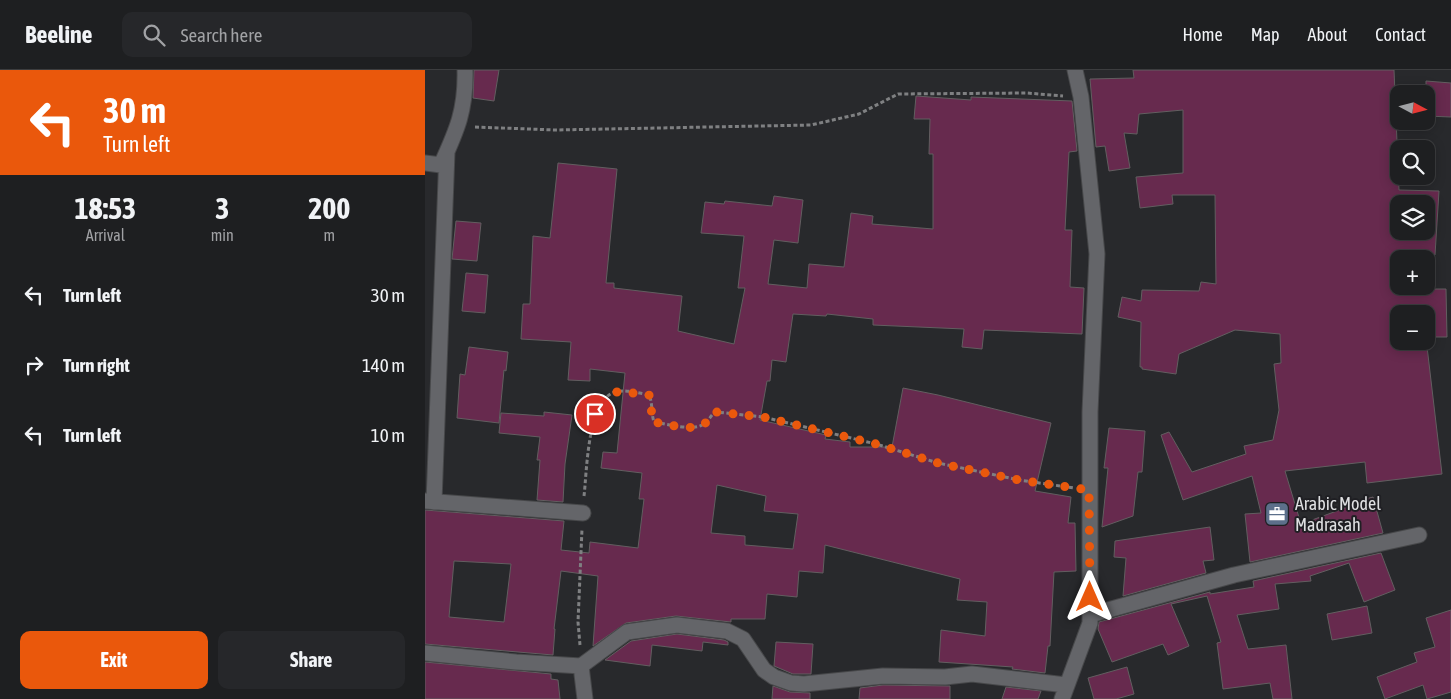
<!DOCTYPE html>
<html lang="en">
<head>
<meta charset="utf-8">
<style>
  body { margin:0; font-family:"Asap Condensed",sans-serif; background:#26272a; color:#f1f3f6; height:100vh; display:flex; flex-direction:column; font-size:19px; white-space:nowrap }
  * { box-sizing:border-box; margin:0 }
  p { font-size:16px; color:#a1a2a5 }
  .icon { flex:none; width:28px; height:28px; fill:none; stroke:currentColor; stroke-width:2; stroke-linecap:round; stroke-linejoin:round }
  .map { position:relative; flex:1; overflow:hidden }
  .panel { display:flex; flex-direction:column; background:#1e1f21; width:425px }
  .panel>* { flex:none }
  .top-card { background:#ea580c; color:#fff; overflow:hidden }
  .needle { width:32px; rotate:97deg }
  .fabs { position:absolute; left:965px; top:15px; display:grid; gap:10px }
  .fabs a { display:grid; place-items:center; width:45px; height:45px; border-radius:10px; background:#1e1f21; box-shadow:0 2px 12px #0003,0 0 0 1px #3c3d3f; font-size:25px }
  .pin { position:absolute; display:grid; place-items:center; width:42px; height:42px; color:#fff; margin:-21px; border:2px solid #fff; border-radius:50%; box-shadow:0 1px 5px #0007 }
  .me { position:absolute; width:55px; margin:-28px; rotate:0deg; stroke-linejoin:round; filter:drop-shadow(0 0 4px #0008) }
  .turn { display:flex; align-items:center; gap:18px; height:105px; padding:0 20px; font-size:22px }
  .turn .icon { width:65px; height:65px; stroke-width:2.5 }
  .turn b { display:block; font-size:35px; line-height:42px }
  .eta { display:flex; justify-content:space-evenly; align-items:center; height:85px; text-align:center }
  .eta b { font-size:30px; font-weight:700; line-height:35px }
  .action { display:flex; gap:10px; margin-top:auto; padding:10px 20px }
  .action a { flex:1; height:58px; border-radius:10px; background:#ea580c; color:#fff; font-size:20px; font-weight:700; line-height:58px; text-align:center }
  .action a+a { background:#26272a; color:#f1f3f6 }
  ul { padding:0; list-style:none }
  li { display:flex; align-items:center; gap:15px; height:70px; padding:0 20px }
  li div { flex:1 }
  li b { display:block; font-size:19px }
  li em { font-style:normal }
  header { display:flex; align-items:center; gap:30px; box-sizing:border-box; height:70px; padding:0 25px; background:#1e1f21; border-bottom:1px solid #3c3d3f }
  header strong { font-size:24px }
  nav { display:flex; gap:28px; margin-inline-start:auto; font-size:18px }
  .search { width:350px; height:45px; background:#26272a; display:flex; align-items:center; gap:12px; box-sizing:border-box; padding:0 18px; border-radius:10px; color:#a1a2a5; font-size:19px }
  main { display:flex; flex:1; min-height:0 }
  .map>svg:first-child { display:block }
  .building { fill:#672a4e; stroke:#625e60; fill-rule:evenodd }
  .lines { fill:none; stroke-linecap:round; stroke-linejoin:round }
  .street-casing { stroke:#47484a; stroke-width:17 }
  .path { stroke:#7f8082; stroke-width:3; stroke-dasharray:4 2.5; stroke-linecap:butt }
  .street { stroke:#646569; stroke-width:15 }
  .route { stroke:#ea580c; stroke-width:9; stroke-dasharray:0 16.2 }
  .labels { text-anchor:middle; stroke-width:4; stroke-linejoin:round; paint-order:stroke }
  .poi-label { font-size:18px; fill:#dfe0e2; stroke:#1f1f23; text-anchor:start }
</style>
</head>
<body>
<header>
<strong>Beeline</strong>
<div class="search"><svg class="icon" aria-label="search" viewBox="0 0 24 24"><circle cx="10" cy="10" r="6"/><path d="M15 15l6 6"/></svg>Search here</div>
<nav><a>Home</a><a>Map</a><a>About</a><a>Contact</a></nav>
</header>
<main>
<section class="panel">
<div class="top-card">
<div class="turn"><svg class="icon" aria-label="left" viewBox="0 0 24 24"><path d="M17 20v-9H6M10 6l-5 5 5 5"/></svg><div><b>30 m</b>Turn left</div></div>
</div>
<div class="eta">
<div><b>18:53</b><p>Arrival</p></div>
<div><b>3</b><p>min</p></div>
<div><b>200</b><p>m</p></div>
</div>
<ul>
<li><svg class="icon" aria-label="left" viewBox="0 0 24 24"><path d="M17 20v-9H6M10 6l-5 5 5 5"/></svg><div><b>Turn left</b></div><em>30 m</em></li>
<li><svg class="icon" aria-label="right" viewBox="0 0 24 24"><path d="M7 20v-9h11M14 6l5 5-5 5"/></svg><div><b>Turn right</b></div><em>140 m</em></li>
<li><svg class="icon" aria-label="left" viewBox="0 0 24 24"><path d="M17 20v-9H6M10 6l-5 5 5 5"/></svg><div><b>Turn left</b></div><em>10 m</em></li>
</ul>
<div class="action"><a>Exit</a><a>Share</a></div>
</section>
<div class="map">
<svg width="1026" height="629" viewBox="0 0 1026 629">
  <rect width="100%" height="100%" fill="#28292c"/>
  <!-- building -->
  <path class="building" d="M49 0H74L69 31 48 28Z
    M708 0H969L974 120 1014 121 1010 185 1002 184 1003 219H1021L1022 267H1001V244H974V271H1001V268L1017 404 942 413 940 392 860 401 876 454 920 438 919 435 948 427 958 463 825 492 820 444 836 443 827 406 758 430 736 365 744 362 767 402 821 384 819 376 848 370 854 340 849 294 856 293 855 264 810 260 754 284 751 304 717 299V297H715L716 252 693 247 697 227 716 231 717 220 774 221 776 212 791 214 790 125H747L748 134 715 138 711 107 758 103V40L714 44 712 64 699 63 705 98 684 101 680 76 671 77 665 9 709 8ZM974 134H1001V161H974ZM974 189H1001V216H974Z
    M1001 11 1026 13V47L1001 46Z
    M491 26 546 30V27L647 31 652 81 644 82 640 160H647L645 217 659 218 657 264 559 260 557 279 537 277 539 259 448 255V249L402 244 401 246 368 244 361 292 347 290 345 311H342L335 350 401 365 400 369 425 372V377H467L478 318 513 325 626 353 610 421 646 427 643 453H650L651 501 629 502 625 576H623L620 603 587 599 588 597 514 592 516 560 560 566 562 532 532 530 535 509 400 475 398 503 374 501 372 527 342 524 340 549H306V552L251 546 201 553 168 576 173 506 136 501 129 559H130L128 585 0 574V440L139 451 136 480 164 483 165 472 213 478 219 429H214L217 403 176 398 178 382 192 383 200 303 165 299V311L143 310 146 272 96 269 98 234H105L108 166 125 168 133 93 192 99 181 213H189V218L257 226 253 261 309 274 320 218H313L319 166 276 163 280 132 299 134 300 131 347 136 349 126 378 130 373 173 349 170 343 214 382 218 384 194 419 197 426 143 448 146 447 154 508 159V84H504L505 49H489ZM292 415 341 426 339 441 373 444 368 479 320 475V466L286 463ZM29 491 86 494 79 552 24 547Z
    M31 151 56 153 52 191 27 189Z
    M41 203 63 205 60 243 37 241Z
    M44 277 83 282 81 301 79 300 74 353 32 348 35 304 40 305Z
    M119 342 147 345 140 394 138 432 112 430 115 390H112L115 367 74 363 76 343 119 346Z
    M684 358 720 361 717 402H713L708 446 677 457 683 398H679Z
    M785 457 789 490 778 491 781 503 698 526 701 488 689 487 690 471Z
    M956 483 970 520 939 532 924 493 885 506 886 511 850 514 854 539 812 545 823 579 861 575 867 629H848L845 613 798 619 792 573 796 572 782 526 746 534 764 576 743 585 738 574 687 592 673 559 674 552 785 522V524L829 517 828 511Z
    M942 536 947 563 907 570 902 544Z
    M1026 540V622L1002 629 998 615 960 629 952 607 992 592 989 583 1010 577 1001 548Z
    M252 564 299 570 303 572V575L278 572 277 581 227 575 225 596 180 590 206 571Z
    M351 572 388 574 386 604H368L349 596Z
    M0 592 126 604V609L133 610 135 629H0Z
    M702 597 709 624 691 629H669L663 608Z
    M458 615 525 616V629H434L435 618Z
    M348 616 365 622 385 623V629H347Z
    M581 617 616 621 613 629H577Z"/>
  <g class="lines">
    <defs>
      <path id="street" d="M0 93 16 95C32 60 41 40 40 0
        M0 431 158 443
        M9 432 22 82
        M665 545 809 505 994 465
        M0 583 91 592 156 596 202 562 252 555 302 561 318 569 339 600 349 607 366 613 379 614 458 606 520 607 547 604 641 615
        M156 596 160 629
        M637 629 665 553V342L672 184 656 27 650 0"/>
    </defs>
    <!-- street casing -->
    <use href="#street" class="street-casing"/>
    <!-- path -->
    <path class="path" d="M50 57 130 60 386 55 434 44 473 24 602 23 638 26
      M159 426C162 402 162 330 190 322 199 319 214 323 224 325 228 334 226 343 229 352 241 354 267 361 277 355 284 352 285 345 291 342L338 347 451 374 513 393 594 410 649 418
      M155 575 153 552 157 459"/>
    <!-- street -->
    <use href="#street" class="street"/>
  </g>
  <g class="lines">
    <!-- route -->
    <path class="route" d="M170 344 178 331 189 322H199L224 325C228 334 225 343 228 352 241 354 267 361 277 355 284 352 285 345 291 342L338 347 451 374 513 393 594 410 664 420 665 527"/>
  </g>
  <!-- icons -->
  <defs>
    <symbol id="office-square" viewBox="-11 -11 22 22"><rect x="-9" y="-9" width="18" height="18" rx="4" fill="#5c6f8a" stroke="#1f1f23"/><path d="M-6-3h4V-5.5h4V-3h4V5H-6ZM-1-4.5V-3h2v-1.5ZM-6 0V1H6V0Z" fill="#fff"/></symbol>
  </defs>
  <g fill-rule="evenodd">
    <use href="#office-square" x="838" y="430" width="28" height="28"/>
  </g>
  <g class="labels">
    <!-- poi labels -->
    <g class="poi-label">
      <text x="870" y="440">Arabic Model<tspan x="870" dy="21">Madrasah</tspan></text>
    </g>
  </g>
</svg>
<div class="fabs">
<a><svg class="needle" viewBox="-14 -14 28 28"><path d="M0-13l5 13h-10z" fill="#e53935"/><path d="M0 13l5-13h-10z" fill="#a1a2a5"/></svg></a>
<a><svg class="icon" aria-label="search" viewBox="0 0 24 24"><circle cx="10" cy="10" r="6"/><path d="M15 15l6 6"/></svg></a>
<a><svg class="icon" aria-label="layers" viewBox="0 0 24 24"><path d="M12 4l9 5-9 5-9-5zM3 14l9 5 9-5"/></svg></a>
<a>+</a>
<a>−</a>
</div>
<div class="pin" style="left:170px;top:344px;background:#d93025"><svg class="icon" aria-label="arrive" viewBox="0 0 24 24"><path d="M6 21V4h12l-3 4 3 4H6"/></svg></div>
<svg class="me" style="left:665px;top:527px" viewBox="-20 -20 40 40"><path d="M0-17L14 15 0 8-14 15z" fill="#ea580c" stroke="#fff" stroke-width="4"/></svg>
</div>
</main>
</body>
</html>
